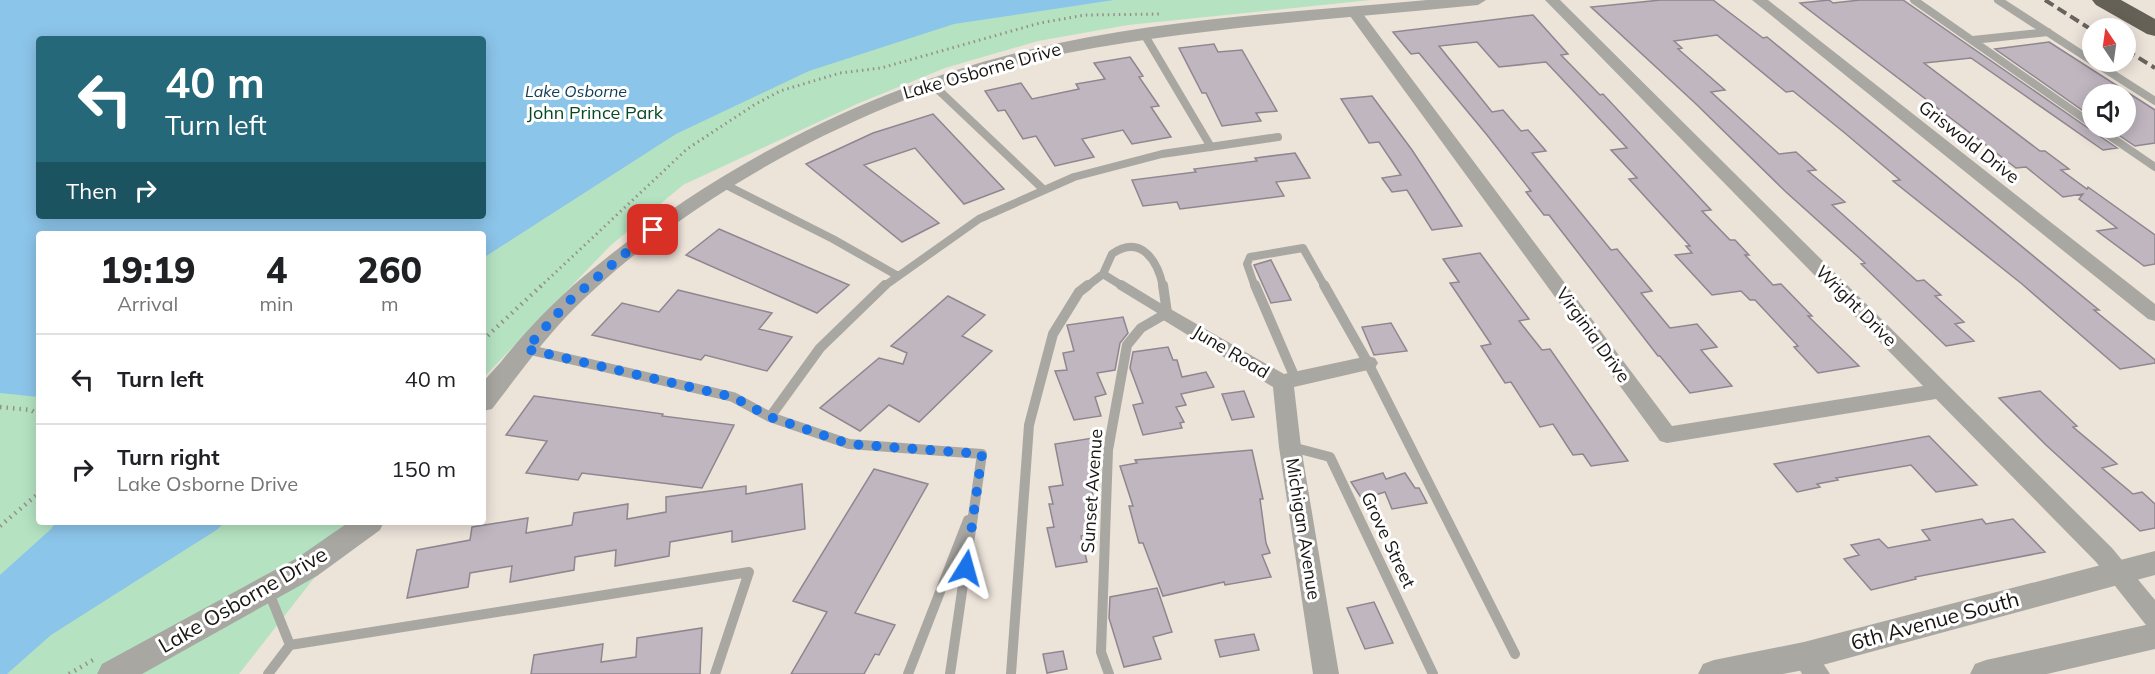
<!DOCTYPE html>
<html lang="en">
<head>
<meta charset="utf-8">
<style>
  body { margin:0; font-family:Mulish,sans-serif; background:#f2f2f2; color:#202124; height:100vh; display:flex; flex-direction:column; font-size:22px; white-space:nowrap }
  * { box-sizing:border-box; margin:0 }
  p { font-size:20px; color:#757577 }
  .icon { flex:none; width:33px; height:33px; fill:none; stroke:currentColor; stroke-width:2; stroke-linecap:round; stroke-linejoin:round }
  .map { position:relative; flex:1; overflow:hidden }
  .side { position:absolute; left:36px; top:231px; width:450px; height:294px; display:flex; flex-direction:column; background:#fff; border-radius:6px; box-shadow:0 3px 15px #0003 }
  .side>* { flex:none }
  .top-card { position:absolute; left:36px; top:36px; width:450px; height:183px; border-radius:6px; box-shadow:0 3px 15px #0003; background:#246879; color:#fff; overflow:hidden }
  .needle { width:39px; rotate:347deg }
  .controls { position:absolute; left:2082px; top:18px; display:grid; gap:12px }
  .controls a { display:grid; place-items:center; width:54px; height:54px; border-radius:50%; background:#fff; box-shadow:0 3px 15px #0003; font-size:30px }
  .pin { position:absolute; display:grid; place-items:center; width:51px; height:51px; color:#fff; margin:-26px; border-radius:12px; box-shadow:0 3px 9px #0006 }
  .me { position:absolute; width:66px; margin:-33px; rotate:8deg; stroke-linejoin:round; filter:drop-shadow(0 0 4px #0008) }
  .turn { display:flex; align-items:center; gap:21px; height:126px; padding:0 30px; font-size:27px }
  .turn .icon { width:78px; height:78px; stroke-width:2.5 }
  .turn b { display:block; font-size:42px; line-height:51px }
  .then { display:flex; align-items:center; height:57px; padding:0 30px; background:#0003; gap:12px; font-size:22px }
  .eta { display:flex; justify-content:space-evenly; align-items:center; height:102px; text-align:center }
  .eta b { font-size:36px; font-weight:800; line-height:42px }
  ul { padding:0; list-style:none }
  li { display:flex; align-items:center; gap:18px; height:90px; padding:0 30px; border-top:2px solid #e0e0e0 }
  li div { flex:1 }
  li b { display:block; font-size:22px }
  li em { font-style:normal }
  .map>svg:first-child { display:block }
  .green { fill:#b5e3c2; fill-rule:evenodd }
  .water { fill:#8cc5ea; fill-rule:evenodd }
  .building { fill:#bfb6bf; stroke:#8f868f; stroke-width:1.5 }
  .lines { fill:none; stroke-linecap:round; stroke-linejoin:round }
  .path-far1 { stroke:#979089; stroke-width:3; stroke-dasharray:1.5 4; stroke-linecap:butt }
  .path { stroke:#979089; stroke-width:4.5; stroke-dasharray:1.5 5; stroke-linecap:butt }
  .service-far1 { stroke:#a9a7a2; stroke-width:8 }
  .service { stroke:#a9a7a2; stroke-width:10 }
  .minor { fill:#a9a7a2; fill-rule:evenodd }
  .tertiary { fill:#a9a7a2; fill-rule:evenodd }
  .motorway { fill:#656157; fill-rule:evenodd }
  .rail { stroke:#68635d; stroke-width:4; stroke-dasharray:10 5; stroke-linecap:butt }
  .route { stroke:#1a73e8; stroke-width:10; stroke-dasharray:0 18 }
  .labels { text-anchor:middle; stroke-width:6; stroke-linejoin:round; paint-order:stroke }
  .far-water-label { font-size:16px; font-style:italic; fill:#0e3c56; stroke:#fff }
  .street-label { font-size:18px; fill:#181512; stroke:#fff }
  .park-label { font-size:18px; fill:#064925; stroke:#fff }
  .near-street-label { font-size:21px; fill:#181512; stroke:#fff }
</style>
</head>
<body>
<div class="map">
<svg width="2155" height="674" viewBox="0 0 2155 674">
  <rect width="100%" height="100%" fill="#ece3d9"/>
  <!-- green -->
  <path class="green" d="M0 0H1371L1128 25 1038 41 945 68 857 104 683 185 610 246 483 378V234H39V522H358L239 674H0ZM39 39H483V216H39Z"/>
  <!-- water -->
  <path class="water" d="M0 0H1114L954 24 809 71 676 134 483 258V234H39V397L0 393ZM39 39H483V216H39Z
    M56 522H224L218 529 51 635 7 674H0V575L51 529Z"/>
  <!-- building -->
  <path class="building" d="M1661 0H1713L1763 38 1767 37 2099 310H2094L2155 360V363L2120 369 2022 284 1893 181 1900 180 1846 134 1793 91 1786 92 1717 35 1674 41 1682 48 1678 49 1725 90 1711 92 1779 154 1796 152 1816 170 1808 171 1845 202 1832 205 1917 281 1924 280 1941 295 1935 296 1964 322 1955 324 1974 341 1946 346 1861 264 1865 263 1786 192 1695 103 1591 7Z
    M1829 0 1833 3 1860 0H1903L2117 148 2103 150 1971 58 1924 63 2040 151H2045L2069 169 2061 170 2087 189 2088 187 2155 235V264L2144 266 2097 231 2117 228 2079 199 2083 194 2063 197 2026 167 2016 168 1800 3Z
    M1533 15 1568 54 1561 55 1600 95 1603 94 1711 210 1702 211 1730 240H1735L1749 255H1745L1773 285 1781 284 1812 316H1808L1859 366 1818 373 1794 347 1798 346 1755 300H1750L1741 291 1712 295 1675 255 1692 253 1686 246H1690L1629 179 1637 178 1611 150 1627 148 1546 62 1499 67 1477 42 1439 46 1492 112 1503 110 1521 131 1528 130 1546 151 1532 153 1611 250 1617 249 1652 291 1641 293 1670 328 1697 324 1717 347 1701 350 1732 386 1690 393 1660 356H1658L1549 215H1544L1526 192 1531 191 1487 135 1419 53 1411 54 1393 32Z
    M2049 42 2155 110V143L2135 146 2108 128H2126V94H2092V117L1995 49Z
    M1214 44 1218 52 1242 50 1277 111 1256 113 1261 121 1222 126 1206 93H1202L1179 48Z
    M1130 57 1143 76 1139 77 1159 106 1151 107 1171 137 1132 144 1123 130 1082 139 1094 157 1055 166 1036 136 1023 139 1005 110 998 111 985 91 1021 83 1032 99 1079 89 1076 84 1105 79 1094 63Z
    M1372 96 1412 150 1462 226 1432 230 1407 190 1392 192 1382 178 1401 175 1379 142 1369 143 1341 99Z
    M933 114 1004 189 964 204 915 148 864 165 939 223 902 242 806 164 873 133Z
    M1295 153 1310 178 1276 182 1284 196 1180 209 1177 202 1143 206 1132 180 1196 172 1194 169 1257 161 1255 158Z
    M719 229 849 285 817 313 686 255Z
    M1480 253 1529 319 1519 321 1542 350 1550 349 1628 461 1591 466 1583 454 1573 455 1553 424 1540 427 1511 382 1505 383 1481 346 1491 344 1450 283 1459 282 1443 259Z
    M1271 260 1291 300 1271 303 1254 265Z
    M678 290 772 313 759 329 792 337 767 371 705 355 701 360 592 335 622 303 659 312Z
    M948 296 985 315 962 336 992 351 919 422 889 405 860 431 820 408 879 358 903 364 907 353 891 346Z
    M1123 317 1128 333 1120 343 1115 370 1097 373 1106 394 1095 397 1101 416 1074 420 1055 371 1067 370 1063 353 1074 351 1067 325Z
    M1391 323 1407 351 1374 355 1362 327Z
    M1168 347 1173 360H1177L1182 377 1206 372 1214 387 1181 394 1186 405 1176 407 1184 422 1180 423 1182 428 1143 435 1133 405 1143 403 1130 368 1133 352Z
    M1244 391 1254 417 1232 420 1222 394Z
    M2040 391 2077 426 2073 427 2117 464 2102 468 2133 494 2142 492 2155 504V528L2140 531 2046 445 1999 398Z
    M534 396 663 414 662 416 734 425 702 488 582 473 578 480 526 473 547 441 506 435Z
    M1929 436 1977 485 1936 492 1911 465 1836 478 1838 480 1817 484 1820 487 1797 492 1774 464Z
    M1093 438 1100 473 1088 475 1098 515 1090 516 1094 533 1081 536 1087 562 1056 567 1047 528 1054 527 1049 504H1053L1049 487 1063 485 1055 444Z
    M1252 450 1263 499H1260L1266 543 1270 553 1262 555 1271 577 1225 585 1224 582 1163 596 1143 543H1139L1129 506H1133L1120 466 1137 463 1135 460Z
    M874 469 928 484 855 613 895 625 879 655 875 654 864 674H791L827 612 793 601Z
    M1383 473 1386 479 1405 473 1415 488H1419L1427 503 1392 509 1385 492 1362 499 1351 482Z
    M802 484 805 529 732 542V531L670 542 669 556 615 566 616 550 575 557 574 570 510 582 512 566 470 573 468 587 407 598 417 550 470 540 472 527 528 518 526 533 572 525 574 513 628 504 627 519 666 512V497L746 486V494Z
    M1982 519 1986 524 2013 519 2045 552 1915 577 1916 579 1871 590 1844 559 1859 555 1851 545 1879 539 1888 548 1930 540 1922 530Z
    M1157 588 1172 632 1153 637 1161 659 1124 667 1109 618 1110 597Z
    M1374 602 1393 643 1365 649 1347 608Z
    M702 628 700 674H531L534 655 603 644 601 662 636 657 637 638Z
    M1254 634 1259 650 1220 657 1215 640Z
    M1063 651 1067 669 1047 673 1043 654Z"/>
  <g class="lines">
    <!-- path-far1 -->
    <path class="path-far1" d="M540 287 687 149 754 105 780 91 840 73 881 68 1040 23 1085 15 1162 14"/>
    <!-- path -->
    <path class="path" d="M483 340 542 285
      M0 407 31 410 39 415
      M0 526 39 493
      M69 674 93 660"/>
    <!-- service-far1 -->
    <path class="service-far1" d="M1914 0 2092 124
      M1998 0 2092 61
      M1144 34 1211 147
      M1973 40 2048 32
      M2094 62 2155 101
      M931 83 1044 190
      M2098 128 2155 167
      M722 183 833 239 898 276
      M1103 274 1112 254C1141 234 1158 261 1163 287
      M883 287 979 219 1074 177 1162 154 1278 137
      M1086 287 1103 274 1124 287
      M1255 287 1247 264 1250 257 1303 248 1325 287"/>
    <!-- service -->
    <path class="service" d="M1121 285 1167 313
      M1255 285 1295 378
      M1324 285 1368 363 1515 654
      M526 349 733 397 770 417 849 444 982 454 950 674
      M770 417 820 348 885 285
      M1292 447 1330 457 1433 674
      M268 590 290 645 749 572 715 674
      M268 674 290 645
      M908 674 968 520
      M1011 674 1029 425 1053 334 1079 292 1088 285
      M1109 674 1101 652 1108 450 1127 345 1141 328 1167 313 1163 285"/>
    <!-- minor -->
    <path class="minor" d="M1545 0H1560L2112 548 2155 600V629L2146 625 2096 562 1936 399 1667 443 1660 441 1350 16 1348 13 1350 10H1360L1672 426 1923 386Z
      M1752 0H1768L2155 304V321L2148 319Z
      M1167 307 1284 374 1368 356 1375 358 1378 363 1375 368 1368 370 1294 387 1301 447 1339 674H1313L1279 447 1273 387 1160 318 1157 313 1160 308Z
      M1804 645 1813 648 1830 674H1802L1792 656 1795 648Z"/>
    <!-- tertiary -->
    <path class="tertiary" d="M1427 0H1486L1478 5C1331 20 1182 28 1037 59 874 95 681 197 565 318 539 346 516 378 492 409L483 411C483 404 481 391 483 384 486 377 495 369 500 363 525 332 552 303 583 277 713 168 863 90 1028 50 1158 19 1294 12 1427 0Z
      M349 522H384L380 530 317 576 142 674H97L102 664 297 558Z
      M2155 551V575L1804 670 1783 674H1698L1703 664 1714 660 1804 642Z
      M2155 623V649L2047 674H1970L1975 664 1986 660Z"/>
    <!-- motorway -->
    <path class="motorway" d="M2092 0H2121L2155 19V36L2147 34 2096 5Z"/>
    <!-- rail -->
    <path class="rail" d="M2045 0 2092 30
      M2126 50 2155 68"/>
  </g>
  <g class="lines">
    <!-- route -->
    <path class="route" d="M653 230 568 302 526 349 733 397 770 417 849 444 982 454 966 568"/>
  </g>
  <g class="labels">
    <!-- far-water labels -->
    <g class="far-water-label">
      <text x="576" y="97">Lake Osborne</text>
    </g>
    <!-- street labels -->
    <g class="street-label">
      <text transform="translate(982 71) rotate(-16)" y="6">Lake Osborne Drive</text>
      <text transform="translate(1969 142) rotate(38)" y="6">Griswold Drive</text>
      <text transform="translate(1856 306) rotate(45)" y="6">Wright Drive</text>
      <text transform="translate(1593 335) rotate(54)" y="6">Virginia Drive</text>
      <text transform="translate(1231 352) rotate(31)" y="6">June Road</text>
      <text transform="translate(1092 491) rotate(-86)" y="6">Sunset Avenue</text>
      <text transform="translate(1303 529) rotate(81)" y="6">Michigan Avenue</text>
      <text transform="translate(1388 540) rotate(65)" y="6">Grove Street</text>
    </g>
    <!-- park labels -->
    <g class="park-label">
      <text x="595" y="119">John Prince Park</text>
    </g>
    <!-- near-street labels -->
    <g class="near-street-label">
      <text transform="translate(243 600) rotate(-30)" y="7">Lake Osborne Drive</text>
      <text transform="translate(1935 621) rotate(-15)" y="7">6th Avenue South</text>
    </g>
  </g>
</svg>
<div class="controls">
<a><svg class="needle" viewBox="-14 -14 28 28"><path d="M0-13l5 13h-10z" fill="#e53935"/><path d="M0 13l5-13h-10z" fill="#757577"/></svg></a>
<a><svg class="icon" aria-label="sound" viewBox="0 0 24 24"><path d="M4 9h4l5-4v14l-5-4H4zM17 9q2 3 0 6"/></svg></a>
</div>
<div class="pin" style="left:653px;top:230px;background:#d93025"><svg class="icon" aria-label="arrive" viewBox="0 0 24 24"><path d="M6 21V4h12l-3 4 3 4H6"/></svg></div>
<svg class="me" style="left:966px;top:568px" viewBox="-20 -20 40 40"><path d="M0-17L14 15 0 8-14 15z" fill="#1a73e8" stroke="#fff" stroke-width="4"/></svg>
<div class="top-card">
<div class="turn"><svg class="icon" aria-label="left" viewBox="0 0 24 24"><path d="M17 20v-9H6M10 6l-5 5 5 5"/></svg><div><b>40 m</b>Turn left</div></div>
<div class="then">Then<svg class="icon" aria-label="right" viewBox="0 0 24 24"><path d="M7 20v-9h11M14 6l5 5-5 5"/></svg></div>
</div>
<section class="side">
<div class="eta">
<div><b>19:19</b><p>Arrival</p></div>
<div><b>4</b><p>min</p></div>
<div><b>260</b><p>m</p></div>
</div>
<ul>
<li><svg class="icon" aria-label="left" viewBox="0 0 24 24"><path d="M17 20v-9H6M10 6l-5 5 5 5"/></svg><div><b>Turn left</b></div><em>40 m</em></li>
<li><svg class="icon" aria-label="right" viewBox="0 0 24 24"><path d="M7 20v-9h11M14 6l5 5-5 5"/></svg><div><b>Turn right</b><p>Lake Osborne Drive</p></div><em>150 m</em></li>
</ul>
</section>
</div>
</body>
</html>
